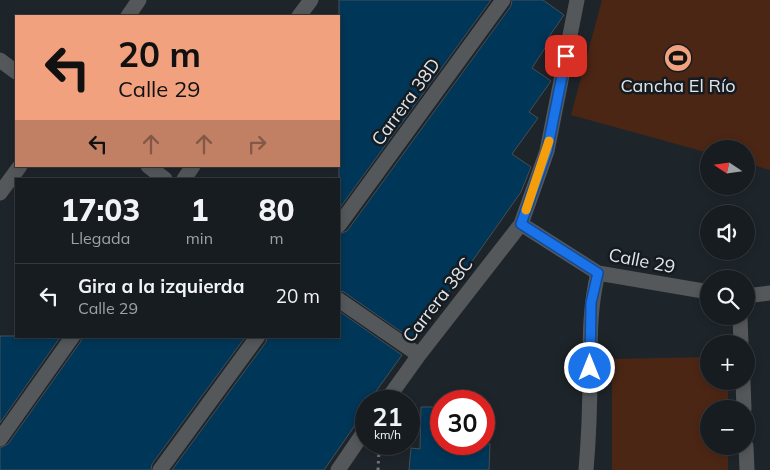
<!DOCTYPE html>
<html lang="es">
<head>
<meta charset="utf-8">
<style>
  body { margin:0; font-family:Mulish,sans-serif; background:#23292d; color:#f1f3f6; height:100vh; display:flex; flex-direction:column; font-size:19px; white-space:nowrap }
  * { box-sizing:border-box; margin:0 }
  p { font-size:16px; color:#9ea1a5 }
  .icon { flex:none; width:28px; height:28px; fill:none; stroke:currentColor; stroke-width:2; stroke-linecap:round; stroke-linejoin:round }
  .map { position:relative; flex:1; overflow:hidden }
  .side { position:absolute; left:15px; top:178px; width:325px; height:160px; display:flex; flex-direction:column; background:#161c20; border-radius:0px; box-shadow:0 2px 8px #0003,0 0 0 1px #353a3e }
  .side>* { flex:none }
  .hud { position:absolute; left:15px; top:15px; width:325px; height:152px; border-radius:0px; box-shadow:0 2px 8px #0003,0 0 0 1px #353a3e; background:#f2a17e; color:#111; overflow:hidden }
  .needle { width:32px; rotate:283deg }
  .fabs { position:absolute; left:700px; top:140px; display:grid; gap:10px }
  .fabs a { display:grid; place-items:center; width:55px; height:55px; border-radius:50%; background:#161c20; box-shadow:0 2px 8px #0003,0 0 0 1px #353a3e; font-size:25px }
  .speed { position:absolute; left:355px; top:390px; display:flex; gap:10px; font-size:25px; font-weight:700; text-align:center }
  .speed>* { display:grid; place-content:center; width:65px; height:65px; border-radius:50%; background:#161c20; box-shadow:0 2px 8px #0003,0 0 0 1px #353a3e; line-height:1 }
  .speed small { font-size:12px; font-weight:400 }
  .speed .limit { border:8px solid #d22; background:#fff; color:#111 }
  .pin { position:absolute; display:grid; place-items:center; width:42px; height:42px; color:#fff; margin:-21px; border-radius:10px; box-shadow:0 2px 8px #0006 }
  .me { position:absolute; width:55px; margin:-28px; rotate:0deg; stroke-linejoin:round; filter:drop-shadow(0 0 4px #0008) }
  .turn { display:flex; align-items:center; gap:18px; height:105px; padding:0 20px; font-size:22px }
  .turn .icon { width:65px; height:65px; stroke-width:2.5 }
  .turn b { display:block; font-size:35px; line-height:42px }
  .lanes { display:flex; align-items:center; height:48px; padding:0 20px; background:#0003; justify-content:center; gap:25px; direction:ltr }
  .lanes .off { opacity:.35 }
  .eta { display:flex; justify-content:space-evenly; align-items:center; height:85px; text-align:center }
  .eta b { font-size:30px; font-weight:800; line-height:35px }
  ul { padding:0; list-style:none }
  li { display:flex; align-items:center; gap:15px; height:65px; padding:0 20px; border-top:1px solid #353a3e }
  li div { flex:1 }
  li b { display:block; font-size:19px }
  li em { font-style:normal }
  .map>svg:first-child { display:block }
  .green { fill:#4c2615 }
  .building { fill:#003658; stroke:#474e54 }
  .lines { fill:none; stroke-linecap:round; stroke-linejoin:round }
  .path { stroke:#6e7478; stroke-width:3; stroke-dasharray:2.5 4; stroke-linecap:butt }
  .street { stroke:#55585b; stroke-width:15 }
  .route-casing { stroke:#114b97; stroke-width:12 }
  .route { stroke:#1a73e8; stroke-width:9 }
  .slow { stroke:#f59e0b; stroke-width:9 }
  .labels { text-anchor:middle; stroke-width:5; stroke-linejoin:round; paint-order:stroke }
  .poi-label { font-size:18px; fill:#e1e6e9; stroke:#151b20 }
  .street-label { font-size:18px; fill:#e1e6e9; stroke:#151b20 }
</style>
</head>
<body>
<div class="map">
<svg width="770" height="470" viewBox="0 0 770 470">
  <rect width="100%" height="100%" fill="#1e252a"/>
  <!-- green -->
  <path class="green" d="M602 0H770V170L746 163V149H709V153L571 115Z
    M709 357V381H728V409H709V446H728V470H612V359Z"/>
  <!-- building -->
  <path class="building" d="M339 0H491L339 209Z
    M512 0H543L564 15 548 38 550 40 532 68 551 81 529 112 538 118 512 154 531 167 521 192 454 287 453 286 413 340 344 292 339 291V234L347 231 511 6Z
    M339 311 402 355 369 401H366V406L359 416 360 418 324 470H172L266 342 267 336H339Z
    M0 336H61L0 423Z
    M82 336H246L152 464 151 470H0V448L8 444 81 341Z
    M421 407H441V444H490L489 470H409L411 448 420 449Z"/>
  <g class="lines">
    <!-- path -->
    <path class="path" d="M378 470 379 449"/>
    <!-- street -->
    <path class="street" d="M128 16 139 0
      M299 16 311 0
      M0 60 16 72
      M148 166 165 179
      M184 179 193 166
      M0 193 20 166
      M521 224 598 273 709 292
      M339 225 503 0
      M746 296 770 293
      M339 300 419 355
      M740 316 741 344
      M743 381 744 409
      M386 401 419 355 521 224 547 151 577 0
      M0 439 73 336
      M746 446 747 470
      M160 470 258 336
      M338 470 366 429
      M586 470C589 436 590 403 590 369 590 336 590 305 598 273"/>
  </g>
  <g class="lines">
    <defs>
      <path id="route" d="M566 56 547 151 521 224 598 273 591 303 590 368"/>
    </defs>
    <!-- route casing -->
    <use href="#route" class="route-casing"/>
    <!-- route -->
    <use href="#route" class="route"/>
    <!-- slow -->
    <path class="slow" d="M526 210 549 141"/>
  </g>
  <!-- icons -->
  <defs>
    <symbol id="stadium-disc" viewBox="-11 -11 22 22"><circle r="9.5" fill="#f2a17e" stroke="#151b20"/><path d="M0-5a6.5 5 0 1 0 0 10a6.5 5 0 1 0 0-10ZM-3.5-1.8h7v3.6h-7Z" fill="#111"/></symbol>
  </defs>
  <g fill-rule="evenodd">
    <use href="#stadium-disc" x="662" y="42" width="32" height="32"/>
  </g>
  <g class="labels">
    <!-- poi labels -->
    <g class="poi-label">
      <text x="678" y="92">Cancha El Río</text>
    </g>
    <!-- street labels -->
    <g class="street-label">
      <text transform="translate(406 102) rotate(-54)" y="6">Carrera 38D</text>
      <text transform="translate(642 261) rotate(11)" y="6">Calle 29</text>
      <text transform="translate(438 300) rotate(-52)" y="6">Carrera 38C</text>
    </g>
  </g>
</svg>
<div class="fabs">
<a><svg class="needle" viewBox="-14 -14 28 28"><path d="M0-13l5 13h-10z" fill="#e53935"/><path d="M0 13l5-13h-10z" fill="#9ea1a5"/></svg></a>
<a><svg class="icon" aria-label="sound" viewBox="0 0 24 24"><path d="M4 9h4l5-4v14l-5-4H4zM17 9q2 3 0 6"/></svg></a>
<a><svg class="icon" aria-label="search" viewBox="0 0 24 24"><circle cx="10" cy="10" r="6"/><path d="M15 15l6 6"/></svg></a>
<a>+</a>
<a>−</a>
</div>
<div class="speed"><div>21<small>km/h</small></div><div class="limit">30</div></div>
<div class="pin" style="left:566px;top:56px;background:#d93025"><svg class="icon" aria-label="arrive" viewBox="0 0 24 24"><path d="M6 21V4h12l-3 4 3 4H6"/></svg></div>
<svg class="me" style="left:590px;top:368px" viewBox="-20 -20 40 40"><circle r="17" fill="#1a73e8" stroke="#fff" stroke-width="3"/><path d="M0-11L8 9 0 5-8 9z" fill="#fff"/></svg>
<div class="hud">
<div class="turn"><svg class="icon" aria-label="left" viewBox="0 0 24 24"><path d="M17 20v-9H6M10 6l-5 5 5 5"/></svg><div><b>20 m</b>Calle 29</div></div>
<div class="lanes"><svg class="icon" aria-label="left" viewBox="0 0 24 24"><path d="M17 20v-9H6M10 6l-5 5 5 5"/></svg><svg class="icon off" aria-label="ahead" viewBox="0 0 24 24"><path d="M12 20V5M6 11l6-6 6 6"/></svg><svg class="icon off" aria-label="ahead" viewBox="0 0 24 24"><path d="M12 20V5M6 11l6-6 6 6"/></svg><svg class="icon off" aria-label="right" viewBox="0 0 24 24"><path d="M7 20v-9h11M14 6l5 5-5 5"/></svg></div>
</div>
<section class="side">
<div class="eta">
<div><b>17:03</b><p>Llegada</p></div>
<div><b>1</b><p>min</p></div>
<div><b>80</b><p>m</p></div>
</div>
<ul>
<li><svg class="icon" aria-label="left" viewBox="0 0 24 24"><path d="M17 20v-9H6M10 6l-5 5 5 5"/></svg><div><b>Gira a la izquierda</b><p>Calle 29</p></div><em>20 m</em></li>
</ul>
</section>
</div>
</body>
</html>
